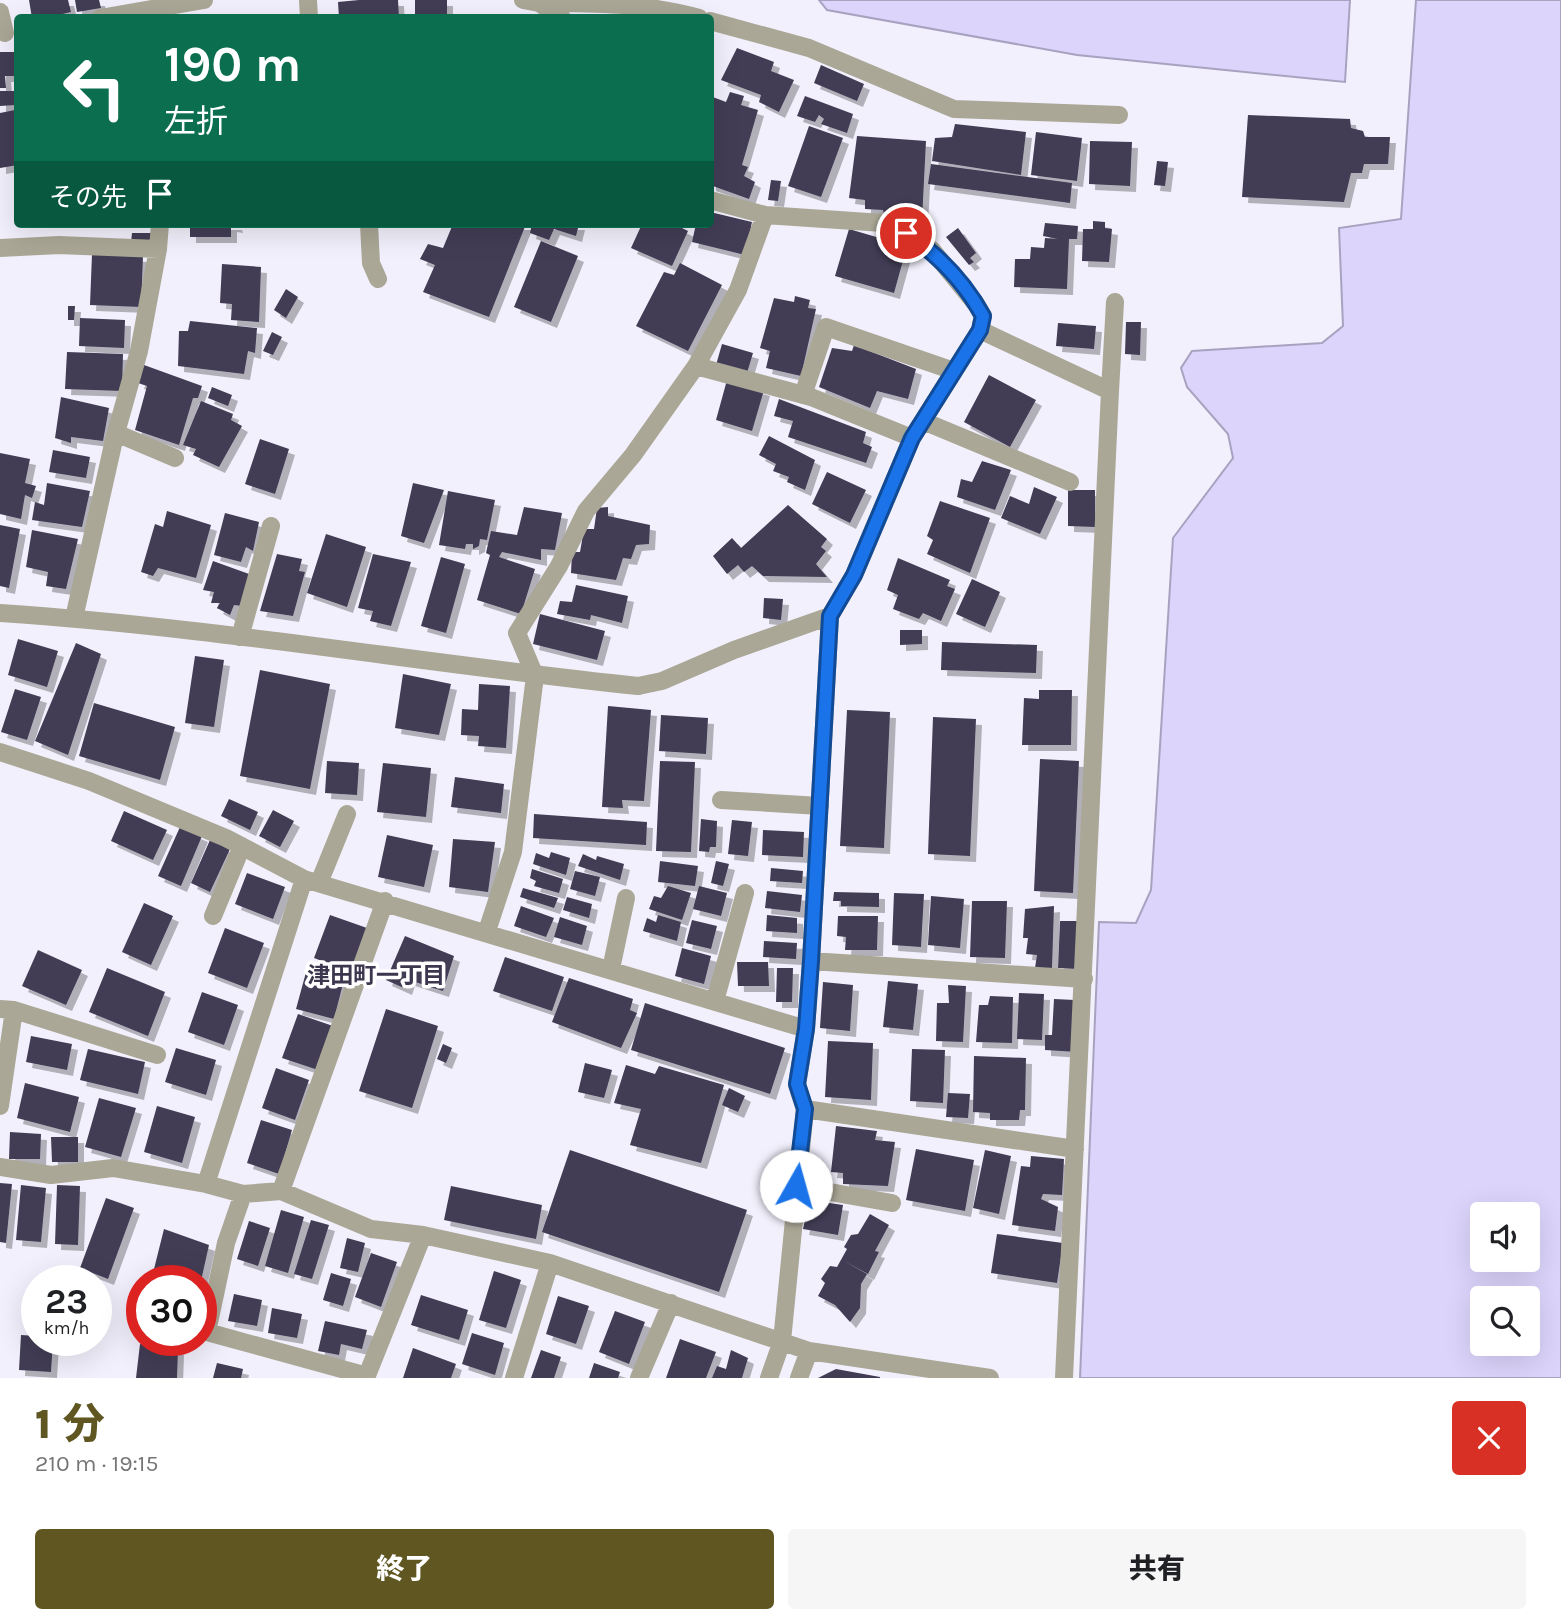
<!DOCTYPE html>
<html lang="ja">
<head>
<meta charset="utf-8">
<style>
  body { margin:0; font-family:Karla,"Noto Sans JP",sans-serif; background:#f6f6f6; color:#202124; height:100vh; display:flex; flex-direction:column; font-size:26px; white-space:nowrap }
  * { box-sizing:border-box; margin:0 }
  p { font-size:23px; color:#757577 }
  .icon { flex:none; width:38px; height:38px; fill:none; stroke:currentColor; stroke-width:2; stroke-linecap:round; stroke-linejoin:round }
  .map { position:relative; height:1378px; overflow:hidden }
  .sheet { display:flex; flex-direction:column; background:#fff; flex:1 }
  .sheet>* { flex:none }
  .banner { position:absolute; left:14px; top:14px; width:700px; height:214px; border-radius:7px; box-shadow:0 7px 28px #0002; background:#0b6e4f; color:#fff; overflow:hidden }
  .fabs { position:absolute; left:1470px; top:1202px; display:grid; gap:14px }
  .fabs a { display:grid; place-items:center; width:70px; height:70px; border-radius:7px; background:#fff; box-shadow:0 7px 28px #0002; font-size:35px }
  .speed { position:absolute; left:21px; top:1265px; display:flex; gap:14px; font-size:35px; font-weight:700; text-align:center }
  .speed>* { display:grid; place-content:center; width:91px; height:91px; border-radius:50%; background:#fff; box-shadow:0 7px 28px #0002; line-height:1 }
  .speed small { font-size:18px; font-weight:400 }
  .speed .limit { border:10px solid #d22; background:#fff; color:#111 }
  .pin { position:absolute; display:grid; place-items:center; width:60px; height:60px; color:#fff; margin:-30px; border:4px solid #fff; border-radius:50%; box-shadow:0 2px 7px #0007 }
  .me { position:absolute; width:77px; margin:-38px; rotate:7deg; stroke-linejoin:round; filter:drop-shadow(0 0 5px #0008) }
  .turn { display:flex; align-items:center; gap:24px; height:147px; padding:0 35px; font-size:32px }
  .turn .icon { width:91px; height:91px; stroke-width:2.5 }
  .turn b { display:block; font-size:49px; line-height:60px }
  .then { display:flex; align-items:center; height:66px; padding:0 35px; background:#0003; gap:14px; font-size:26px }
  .round { display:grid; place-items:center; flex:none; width:74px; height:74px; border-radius:7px; background:#f6f6f6 }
  .headline { display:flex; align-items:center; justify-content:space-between; height:119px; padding:0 35px }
  h1 { font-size:42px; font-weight:800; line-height:52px; color:#5f5622 }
  .cta { display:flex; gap:14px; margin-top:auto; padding:14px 35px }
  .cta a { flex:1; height:80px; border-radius:7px; background:#5f5622; color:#fff; font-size:28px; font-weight:800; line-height:80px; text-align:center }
  .cta a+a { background:#f6f6f6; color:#202124 }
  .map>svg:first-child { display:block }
  .water { fill:#dcd4fb; stroke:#a8a2c0; stroke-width:2; fill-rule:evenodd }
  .building { fill:#423c54; filter:url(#shadow) }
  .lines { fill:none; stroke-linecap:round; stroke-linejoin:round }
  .minor { stroke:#aaa796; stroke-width:18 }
  .tertiary { stroke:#aaa796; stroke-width:18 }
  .route-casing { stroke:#114b97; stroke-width:18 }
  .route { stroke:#1a73e8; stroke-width:12 }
  .labels { text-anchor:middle; stroke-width:7; stroke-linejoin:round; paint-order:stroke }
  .neighbourhood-label { font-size:23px; font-weight:bold; fill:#3c364e; stroke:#fff }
</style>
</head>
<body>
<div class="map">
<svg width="1561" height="1378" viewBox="0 0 1561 1378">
  <defs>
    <filter id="shadow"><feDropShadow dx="6" dy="6" stdDeviation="0" flood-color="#0004"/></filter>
  </defs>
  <rect width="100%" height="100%" fill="#f2f0fc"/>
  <!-- water -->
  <path class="water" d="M819 0H1350L1345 82 1077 55 827 10Z
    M1416 0H1561V1378H1080L1099 922 1136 923 1151 890 1173 538 1233 458 1228 434 1187 387 1181 368 1192 351 1322 343 1343 326 1339 228 1401 219ZM1482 1214H1528V1260H1482ZM1482 1298H1528V1344H1482Z"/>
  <!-- building -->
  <path class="building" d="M29 0H68L71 12 46 18H32Z
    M75 0H99L101 8 77 12Z
    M359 0H398L399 18H339L338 2Z
    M415 0H447V18H415Z
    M737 48 774 62 771 71 794 80 779 112 759 102 761 95 721 80Z
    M0 52H14V76H5L6 88H0Z
    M821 65 864 84 857 101 814 83Z
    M0 91H16V105L0 106Z
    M730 92 744 96 741 105 758 110 742 165 748 167 744 176 755 182 749 199 710 185V96L726 102Z
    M805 96 853 114 847 133 821 124 824 119 819 115 815 122 797 116Z
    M15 110 18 122V165L0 168V113Z
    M1248 115 1350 119 1351 128 1363 131 1365 137H1390L1388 164H1364L1362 173H1351L1344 202 1242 197Z
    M955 124 1026 132 1021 175 932 161 935 138 952 137Z
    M809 126 843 138 821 197 788 186Z
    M1036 132 1082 138 1077 181 1031 175Z
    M857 136 926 141 922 220 885 218 883 210 865 209V200L849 198Z
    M1090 141 1132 142 1130 186 1089 184Z
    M1157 161 1168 162 1165 186 1154 185Z
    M931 164 1072 183 1070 203 928 184Z
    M771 180 781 181 778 201 768 200Z
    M710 212 752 222 745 255 692 242 696 224H710Z
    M1093 221 1105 222V228L1112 229 1109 262 1082 261 1083 229H1093Z
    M1045 223 1078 226 1077 239H1069L1067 289 1014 287 1015 259H1030L1031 247 1044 248 1045 238 1058 239 1043 236Z
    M190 224H236L237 227 231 226V237H190Z
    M453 224H526L489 317 423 292 435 265 420 259 428 244 443 248Z
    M532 224H579L576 236 554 229 549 240 530 233Z
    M642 224H674L688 231 672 266 631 248Z
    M958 228 976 253 970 258 974 262 969 265 946 237Z
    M849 229 907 246 894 293 835 276Z
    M132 233H152V244L131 243Z
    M541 241 578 256 551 322 514 307Z
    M92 254 143 256 141 307 90 305Z
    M680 263 722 285 688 351 636 326 664 272 674 275Z
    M222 264 261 267 259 322 231 320 232 304 220 303Z
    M286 289 298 297 286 318 274 310Z
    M795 296 810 300 808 308 816 309 801 376 766 368 770 351 760 348 774 298 794 302Z
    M68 306H75L74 320H68Z
    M80 318 125 320 124 348 79 346Z
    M190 321 257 328 255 353 248 351 244 374 178 366 179 331H188Z
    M1126 322H1141L1140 355 1125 354Z
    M1058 323 1096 326 1094 349 1056 346Z
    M272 332 282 337 273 355 263 351Z
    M722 344 753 353 747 373 716 365Z
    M854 345 916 369 908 399 877 391 870 408 819 387 832 348 852 351Z
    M67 352 123 354 122 391 65 389Z
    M144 365 202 386 198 398H193L179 445 135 430 147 386 138 383Z
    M989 375 1036 400 1010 447 964 422Z
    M727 380 764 390 752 431 716 420Z
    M212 387 232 395 228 406 208 398Z
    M61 397 109 408 103 441 71 437V443L55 438Z
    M779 399 866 432 863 443 872 447 866 463 788 437 793 421 774 416Z
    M201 401 233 414 231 420 242 426 219 467 193 455 196 449 183 445Z
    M769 436 815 460 805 490 787 482 789 477 773 471 776 464 759 455Z
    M260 439 289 449 275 494 245 484Z
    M53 450 90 457 86 478 49 472Z
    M0 453 30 459 25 483 36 486 32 498 25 495 21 519 0 514Z
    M982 461 1011 470 995 510 957 497 961 479 972 482Z
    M827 472 866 490 850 523 812 504Z
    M47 483 90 491 82 527 32 520 35 502 44 505Z
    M413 483 444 490 424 543 401 536Z
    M1034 487 1057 497 1040 534 1001 518 1010 496 1029 504Z
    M1068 490H1095V527L1068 526Z
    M448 491 495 500 487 540 480 539 479 546 473 549V544H466L465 549 439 545Z
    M940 501 990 518 970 573 927 554 933 540 927 536Z
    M788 505 827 539 821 547 826 551 816 564 827 577 763 576 752 566 744 572 738 565 727 574 713 556 732 538 741 548Z
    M524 507 562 513 555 550 541 549V560L502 552 499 557 535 569 521 614 477 600 490 555 486 553 491 531 517 535Z
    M608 507V516L650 525 649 544 636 545 631 559 623 558 616 580 571 573 572 552H580L584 529H594L597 508Z
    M167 511 211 525 196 578 158 568 153 576 141 572 155 524 163 527Z
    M225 513 259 522 253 551 246 547 241 562 214 555Z
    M0 525 20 529 9 588 0 586Z
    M32 530 78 539 66 589 46 586 48 572 26 567Z
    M326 534 366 547 347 607 307 593Z
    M277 554 302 559 299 571 305 572 293 616 260 611Z
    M373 554 411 562 391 626 370 621 373 611 358 608Z
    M441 557 465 564 446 633 421 626Z
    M898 558 950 580 947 586 955 589 941 621 923 613 919 619 893 609 898 595 887 590Z
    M213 561 249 574 242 606 234 605 230 615 217 608 220 603H211L214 592 203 590Z
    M972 579 1000 592 985 627 956 614Z
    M576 585 628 596 622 623 591 615 590 620 557 614 560 601 572 602Z
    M764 598 783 599 781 620 763 618Z
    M540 614 605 631 597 660 533 644Z
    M900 630H922V644L900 645Z
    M18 639 58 651 47 687 8 675Z
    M942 642 1037 645 1036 673 941 670Z
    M76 643 101 654 68 755 35 741Z
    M195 656 224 660 214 727 185 723Z
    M260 670 330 684 310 789 240 776Z
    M403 674 451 684 439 735 395 728Z
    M479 684 510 686 506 748 478 746 479 736 461 735 462 709 478 710Z
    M15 689 41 697 27 740 1 732Z
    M1039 690H1072L1071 745H1022L1024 698 1039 699Z
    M94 703 175 727 160 780 79 756Z
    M608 706 651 710 644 801 622 800 623 808 602 807Z
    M847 710 890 712 884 848 840 846Z
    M661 715 708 718 706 754 659 751Z
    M933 717 976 719 970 856 928 854Z
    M1040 759 1079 761 1073 893 1034 891Z
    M327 761 359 763 357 795 325 793Z
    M660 761 695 762 691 852 656 851Z
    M383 763 431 768 426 817 377 812Z
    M455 777 504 784 501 813 451 807Z
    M229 799 258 812 250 830 221 816Z
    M273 810 294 821 280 847 259 836Z
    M124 811 167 830 153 860 111 841Z
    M534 814 647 822 646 845 533 838Z
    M701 819 717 821 716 847H710L709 852 699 851Z
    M732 820 752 822 748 856 728 854Z
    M180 827 202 836 181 886 158 876Z
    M763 830 804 832 803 857 762 855Z
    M387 835 433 845 424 887 378 877Z
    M453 839 495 842 488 892 449 887Z
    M210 840 230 849 210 892 191 883Z
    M551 852 570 858 566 875 533 864 536 853 549 858Z
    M583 854 596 860 597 856 624 864 620 880 578 866Z
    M660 861 698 866 695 886 658 882Z
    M716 861 729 864 723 886 711 883Z
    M771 868 803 871 802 883 770 881Z
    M532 869 563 879 559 893 534 886 536 881 530 878Z
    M575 871 600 877 595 896 570 889Z
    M247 873 285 887 273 919 235 904Z
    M668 886 691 893 682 920 649 909 654 896 661 898Z
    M699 886 727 893 721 916 693 909Z
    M523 888 558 898 554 908 520 897Z
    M767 891 802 895 800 912 765 908Z
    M834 892 879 893V907L841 906V901H833Z
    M894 893 924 894 921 947 892 945Z
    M931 896 964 899 960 948 928 945Z
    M567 897 592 904 589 918 563 910Z
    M972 901H1007L1005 958 970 957Z
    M144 903 173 916 151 965 122 952Z
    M521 906 554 918 546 937 514 926Z
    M1054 906 1052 968H1035L1037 955 1026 954 1028 938H1023L1025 909Z
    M330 915 367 928 351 972 314 958Z
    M658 915 681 922 677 941 643 931 647 918 656 922Z
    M767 915 797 918V933L766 931Z
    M838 916H878L877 950H845L846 937 837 936Z
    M560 917 587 926 582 945 554 937Z
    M692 920 717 926 711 949 686 943Z
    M1060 921H1081L1079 969 1058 968Z
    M225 928 264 943 247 988 208 973Z
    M405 936 454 956 443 991 409 980 406 989 386 980Z
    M764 941 797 943 796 959 763 957Z
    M682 948 711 956 704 984 675 976Z
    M38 950 82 970 66 1005 22 986Z
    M505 957 564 977 552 1011 493 991Z
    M737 962H768L769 986H738Z
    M308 965 345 976 334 1019 296 1009Z
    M107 968 165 992 148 1036 89 1012Z
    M777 968H793L792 1002H776Z
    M569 978 633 999 630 1010 637 1013 621 1048 552 1022Z
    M888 981 918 984 913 1030 883 1027Z
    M823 982 853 985 850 1031 820 1028Z
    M948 985 966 986 963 1042 936 1041 937 1003H949Z
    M202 992 238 1005 224 1045 188 1032Z
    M1019 993 1044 994 1042 1040 1017 1039Z
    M990 996 1013 997 1012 1043 976 1042 979 1005H988Z
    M1054 999 1075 1000 1077 1052 1045 1050V1035H1052Z
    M645 1003 785 1048 770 1094 631 1050Z
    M386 1009 438 1026 412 1108 359 1091Z
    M298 1014 333 1026 318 1070 282 1058Z
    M31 1036 72 1044 67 1070 26 1062Z
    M828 1041 873 1043 871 1100 825 1097Z
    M443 1044 452 1048 446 1063 437 1059Z
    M176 1048 216 1060 206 1095 165 1082Z
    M88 1049 145 1062 138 1094 80 1080Z
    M912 1049 945 1050 943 1103 910 1101Z
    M974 1056 1026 1058 1025 1110H1020L1019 1120H990V1113L973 1112Z
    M585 1063 612 1070 604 1098 578 1092Z
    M626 1065 655 1074 659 1066 724 1085 701 1163 630 1145 641 1109 614 1103Z
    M276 1068 309 1080 295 1120 262 1108Z
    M25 1083 79 1097 70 1132 17 1118Z
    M729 1088 745 1096 738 1112 722 1105Z
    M948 1093 970 1094 968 1118 946 1117Z
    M99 1098 136 1108 121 1157 85 1147Z
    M157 1106 195 1117 182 1163 144 1152Z
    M261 1120 292 1130 279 1174 247 1163Z
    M836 1126 877 1131 875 1140 895 1142 888 1186 843 1184V1173L831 1172Z
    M10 1132 41 1134 40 1159H9Z
    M51 1137H78V1162H52Z
    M916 1149 974 1160 965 1211 906 1200Z
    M570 1150 747 1210 719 1292 542 1232Z
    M985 1150 1011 1156 999 1214 973 1208Z
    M1031 1156 1064 1159 1062 1195 1043 1194 1041 1199 1058 1207 1055 1231 1012 1225 1021 1166 1030 1167Z
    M0 1183 12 1184 6 1243 0 1242Z
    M21 1185 46 1188 41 1242 16 1240Z
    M57 1185 80 1186 78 1245 55 1244Z
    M451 1186 542 1205 536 1239 444 1220Z
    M106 1198 134 1208 108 1279 80 1268Z
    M801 1199 843 1205 838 1235 803 1229 805 1220 799 1216Z
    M281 1210 304 1217 288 1273 265 1266Z
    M870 1214 889 1225 875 1251 879 1252 868 1274 844 1261 867 1274 861 1284 860 1308 850 1322 835 1305 818 1296 825 1283 821 1279 830 1266 837 1267 847 1249 844 1247 851 1235 858 1234Z
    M311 1220 329 1225 312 1279 294 1274Z
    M249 1221 270 1228 258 1266 237 1259Z
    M164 1229 209 1245 201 1281H151Z
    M997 1234 1063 1243 1057 1283 991 1273Z
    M347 1238 365 1243 358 1272 340 1268Z
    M371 1253 397 1262 381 1307 355 1297Z
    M494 1271 521 1280 506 1328 479 1320Z
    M331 1273 351 1279 343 1306 323 1300Z
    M234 1294 262 1300 257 1326 228 1321Z
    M421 1295 468 1310 459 1340 411 1325Z
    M558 1296 589 1306 576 1344 546 1334Z
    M272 1308 302 1314 297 1338 268 1333Z
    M615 1311 645 1322 629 1364 599 1352Z
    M325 1321 367 1330 362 1349 341 1344 339 1355 318 1351Z
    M472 1333 504 1343 495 1375 462 1364Z
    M21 1335 37 1336V1340H53L51 1372 19 1370Z
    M680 1339 716 1352 706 1378H666Z
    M140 1344 178 1349 177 1378H136Z
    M413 1348 456 1364 451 1378H403Z
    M541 1350 561 1357 554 1378H531Z
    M731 1350 748 1358 742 1378H712L717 1366 726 1369Z
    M217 1363 243 1369 241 1378H213Z
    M594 1363 620 1372 618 1378H589Z
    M836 1369 880 1377V1378H818Z"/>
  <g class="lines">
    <!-- minor -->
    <path class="minor" d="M308 0 309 18
      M523 0 539 3 562 18
      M539 3C593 3 646 3 699 18
      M0 12 5 33
      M100 18 204 0
      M710 21 809 48 954 109 1119 115
      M369 224 371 263 378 279
      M0 248 59 245 158 249
      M980 330 1110 391 1064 1378
      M696 366 811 397 912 438
      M1110 391 1115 302
      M803 395 826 327 954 371
      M923 421 1070 482
      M116 433 175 458
      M74 618 114 440 139 351 158 249 160 224
      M240 637 271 526
      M638 686 662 681 734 650 830 616 854 575 912 438 980 330 983 316 976 304 932 250 906 233 883 223 765 215 710 200
      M0 752 89 781 226 838 304 879 806 1029
      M721 800 820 806
      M319 883 347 814
      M213 916 242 846
      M487 931 513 852 535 676 517 633 559 566 586 511 633 455 696 366 738 290 765 215
      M811 961 1084 979
      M611 969 626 898
      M715 1001 745 893
      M0 1009 14 1010 157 1055
      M0 1106 14 1010
      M805 1109 1075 1149
      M0 1167 51 1175 113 1168 206 1184 304 879
      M206 1184 243 1194 281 1191 371 1229 423 1235 550 1263 809 1351 990 1378
      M796 1186 892 1203
      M281 1191 385 901
      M243 1194 226 1243 207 1332 367 1376
      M366 1378 423 1235
      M514 1378 550 1263
      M639 1378 671 1303
      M769 1378 782 1341 805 1109 797 1085 806 1029 811 961 830 616
      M799 1378 809 1351"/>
    <!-- tertiary -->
    <path class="tertiary" d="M0 613C214 627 425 664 638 686"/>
  </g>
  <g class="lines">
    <defs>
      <path id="route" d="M796 1186 805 1109 797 1084 806 1029 811 961 830 616 854 575 912 438 980 330 983 316C965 283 937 254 906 233"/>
    </defs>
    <!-- route casing -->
    <use href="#route" class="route-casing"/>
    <!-- route -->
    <use href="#route" class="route"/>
  </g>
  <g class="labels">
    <!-- neighbourhood labels -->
    <g class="neighbourhood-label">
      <text x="376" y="983">津田町一丁目</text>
    </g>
  </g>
</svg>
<div class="fabs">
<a><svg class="icon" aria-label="sound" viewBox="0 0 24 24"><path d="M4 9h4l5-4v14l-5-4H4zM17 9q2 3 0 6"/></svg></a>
<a><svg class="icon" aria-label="search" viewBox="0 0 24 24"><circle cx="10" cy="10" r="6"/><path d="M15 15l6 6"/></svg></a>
</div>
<div class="speed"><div>23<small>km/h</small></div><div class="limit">30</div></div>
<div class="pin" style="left:906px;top:233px;background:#d93025"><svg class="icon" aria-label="arrive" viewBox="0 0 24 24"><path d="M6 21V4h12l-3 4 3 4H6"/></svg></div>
<svg class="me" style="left:796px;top:1186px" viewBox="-20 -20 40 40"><circle r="19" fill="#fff"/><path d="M0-13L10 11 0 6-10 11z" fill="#1a73e8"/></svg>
<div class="banner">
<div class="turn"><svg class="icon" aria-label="left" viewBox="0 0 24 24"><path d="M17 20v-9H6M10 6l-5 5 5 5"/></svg><div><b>190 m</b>左折</div></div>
<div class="then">その先<svg class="icon" aria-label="arrive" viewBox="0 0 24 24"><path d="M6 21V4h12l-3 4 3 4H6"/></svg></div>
</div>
</div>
<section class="sheet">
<div class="headline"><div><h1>1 分</h1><p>210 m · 19:15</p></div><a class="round" style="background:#d93025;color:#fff"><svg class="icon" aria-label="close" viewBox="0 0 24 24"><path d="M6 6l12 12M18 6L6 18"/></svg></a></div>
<div class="cta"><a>終了</a><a>共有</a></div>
</section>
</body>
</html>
